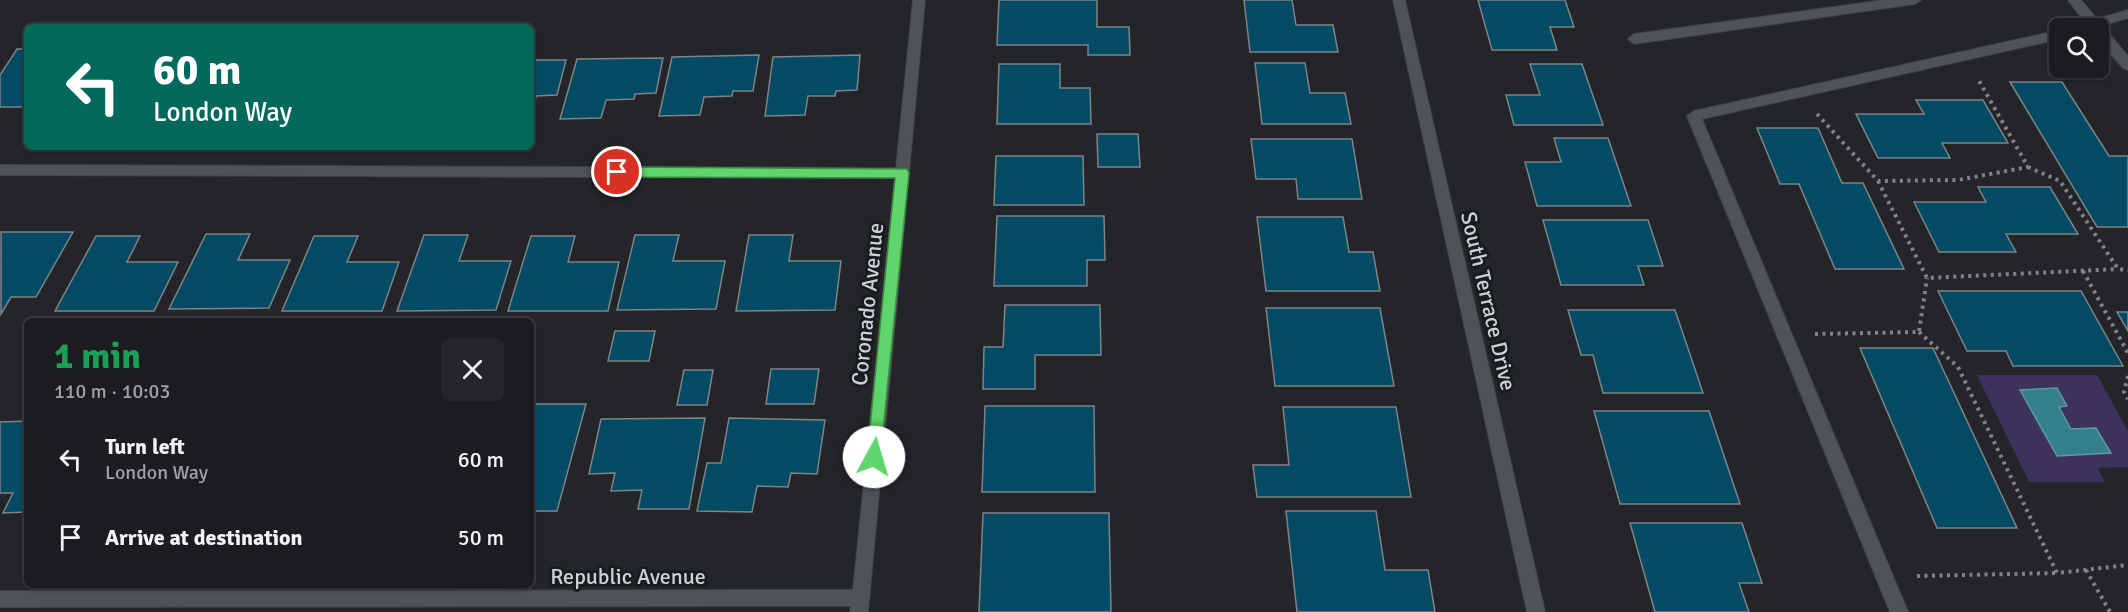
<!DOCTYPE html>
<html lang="en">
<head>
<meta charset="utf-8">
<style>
  body { margin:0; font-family:Signika,sans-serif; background:#232528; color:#f1f3f6; height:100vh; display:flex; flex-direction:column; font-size:22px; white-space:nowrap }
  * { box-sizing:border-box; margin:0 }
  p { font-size:20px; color:#9fa1a4 }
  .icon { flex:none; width:33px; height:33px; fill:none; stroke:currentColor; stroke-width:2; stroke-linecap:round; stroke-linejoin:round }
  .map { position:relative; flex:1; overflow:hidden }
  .drawer { position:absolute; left:24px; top:318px; width:510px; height:270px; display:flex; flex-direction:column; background:#1a1c1f; border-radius:9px; box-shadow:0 2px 4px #0004,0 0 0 2px #383a3d }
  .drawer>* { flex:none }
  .hud { position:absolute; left:24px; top:24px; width:510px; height:126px; border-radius:9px; box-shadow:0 2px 4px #0004,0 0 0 2px #383a3d; background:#00695c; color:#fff; overflow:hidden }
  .controls { position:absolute; left:2049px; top:18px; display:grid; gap:12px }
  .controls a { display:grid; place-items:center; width:60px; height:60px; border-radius:9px; background:#1a1c1f; box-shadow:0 2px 4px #0004,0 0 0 2px #383a3d; font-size:30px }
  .pin { position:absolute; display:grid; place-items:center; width:51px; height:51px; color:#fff; margin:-26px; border:3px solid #fff; border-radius:50%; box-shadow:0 2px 6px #0007 }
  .me { position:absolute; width:66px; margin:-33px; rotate:6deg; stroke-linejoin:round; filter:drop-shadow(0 0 4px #0008) }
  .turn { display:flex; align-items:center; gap:21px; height:126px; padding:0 30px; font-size:27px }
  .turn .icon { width:78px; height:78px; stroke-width:2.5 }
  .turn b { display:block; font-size:42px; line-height:51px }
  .round { display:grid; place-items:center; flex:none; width:63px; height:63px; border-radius:9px; background:#232528 }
  .headline { display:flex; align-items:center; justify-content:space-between; height:102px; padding:0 30px }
  h1 { font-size:36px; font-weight:700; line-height:45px; color:#1e9e55 }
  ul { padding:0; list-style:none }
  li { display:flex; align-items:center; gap:18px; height:78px; padding:0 30px }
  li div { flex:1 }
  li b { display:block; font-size:22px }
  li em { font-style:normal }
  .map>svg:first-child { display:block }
  .green { fill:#3d325b }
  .water { fill:#337f8c; stroke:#6298a2; stroke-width:1.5 }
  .building { fill:#034a64; stroke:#7f8486; stroke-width:1.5 }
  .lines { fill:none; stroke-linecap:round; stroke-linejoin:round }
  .lane-casing { stroke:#3f4144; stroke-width:2 }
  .street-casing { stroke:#3f4144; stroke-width:2 }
  .path { stroke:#828387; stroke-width:4; stroke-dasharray:3 4.5; stroke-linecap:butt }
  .lane { fill:#4f5256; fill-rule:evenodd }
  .street { fill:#4f5256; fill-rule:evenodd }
  .route { fill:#5fd56b; stroke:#3e8a46; stroke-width:1.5 }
  .labels { text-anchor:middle; stroke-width:6; stroke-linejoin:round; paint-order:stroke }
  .street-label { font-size:22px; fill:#d0d1d4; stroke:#191c1f }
</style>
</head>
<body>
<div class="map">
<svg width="2128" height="612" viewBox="0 0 2128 612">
  <rect width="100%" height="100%" fill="#232529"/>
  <!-- green -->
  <path class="green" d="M1977 375H2097L2128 431V467L2098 468 2105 482H2029Z"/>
  <!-- water -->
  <path class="water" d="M2057 388 2067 406 2059 407 2071 429 2096 428 2111 453 2057 456 2020 390Z"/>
  <!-- building -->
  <path class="building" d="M999 0H1097V27H1129L1130 55H1088V45H997Z
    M1244 0H1292L1296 25H1333L1338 52H1250Z
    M1478 0H1565L1574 27H1550L1557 50H1492Z
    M17 49H27V107H0V75Z
    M759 55 753 91H733L732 96 704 97 700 115 659 116 672 57Z
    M860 55 857 90 836 91 835 96H808L805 115 765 116 773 57Z
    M663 58 656 93 635 94 634 99 606 100 601 118 560 119 577 59Z
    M531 60H566L557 95 536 96 535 101H531Z
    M1255 63H1305L1310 93H1345L1351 124H1262Z
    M999 64H1060V88H1090L1091 124H997Z
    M1530 64H1582L1603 125H1514L1506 95H1540Z
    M2010 82H2062L2109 156H2128V227H2097Z
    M1916 100H1983L2008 143H1942L1950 158H1878L1856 114H1924Z
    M1757 128H1818L1842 183H1863L1904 269H1835L1799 184H1780Z
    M1097 134H1138L1140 167H1098Z
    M1554 138H1608L1631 206H1537L1525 162H1561Z
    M1251 139H1352L1362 199H1298L1296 179H1256Z
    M996 156H1083L1084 205H994Z
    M1978 187H2050L2078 234H2006L2016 252H1939L1914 202H1986Z
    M997 216H1104L1105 260H1087V286H994Z
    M1257 217H1343L1349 252H1373L1380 291H1266Z
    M1543 220H1648L1663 266H1638L1644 285H1561Z
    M1 232H73L36 297H11L1 314Z
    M206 234H250L238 260H290L269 308 169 309Z
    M424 235H468L459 261H511L496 310 397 311Z
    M635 235H679L673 261H725L716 309 617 310Z
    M749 235H793L789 261H841L835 310 736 311Z
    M96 236H140L127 262H178L154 311H55Z
    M314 236H358L347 262H399L382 311H282Z
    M531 236H575L568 262H619L608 311H508Z
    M1938 291H2081L2123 366H2013L2006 351H1967Z
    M1005 305H1100L1101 355H1035V389H983L984 347H1003Z
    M1266 308H1380L1394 386H1275Z
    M1568 310H1675L1703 393H1603L1593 355H1581Z
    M2117 312H2128V331Z
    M615 331H655L649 361H608Z
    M1860 348H1933L2017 528H1937Z
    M771 369H819L814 404H766Z
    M684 370H713L707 405H677Z
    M531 404H586L557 511H531Z
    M985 406H1094L1095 492H982Z
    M1283 407H1396L1411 497H1257L1253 465H1289Z
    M1594 411H1709L1740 504H1620Z
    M705 418 689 509H638L642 490 611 491 615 473 589 474 601 419Z
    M729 418 825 420 817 474 791 473 788 487 757 486 752 512 697 511 707 463H721Z
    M27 421V512L3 513 13 493H0V422Z
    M1286 511H1376L1385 570H1428L1435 612H1297Z
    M983 513H1109L1111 612H979Z
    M1630 523H1742L1762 583H1739L1749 612H1655Z"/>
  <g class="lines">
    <defs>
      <path id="lane" d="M1884 0H1921L1915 4 1634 44 1628 39 1634 34Z
        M2128 10V18L2094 28H2075L2077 25Z
        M2060 30V39L1702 119 1908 612H1890L1687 116 1694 111Z"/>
      <path id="street" d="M913 0H925L868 612H850L851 606 0 607V591L853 590 895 178 0 175V165L896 168Z
        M1393 0H1405L1545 612H1527Z
        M2068 0H2081L2128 56V70L2123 68 2098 40V28H2089Z"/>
    </defs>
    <!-- lane casing -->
    <use href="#lane" class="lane-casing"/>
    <!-- street casing -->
    <use href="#street" class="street-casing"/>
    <!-- path -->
    <path class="path" d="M1817 114 1878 181 1958 180 2028 167 1978 79
      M2028 167 2060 181 2118 269 2128 270
      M1878 181 1927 278 2118 269
      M2083 271 2128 353
      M1919 332 1958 367 2057 573 2128 565
      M1815 334 1919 332 1927 278
      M2128 376 2124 392 2128 399
      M2086 570 2110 612
      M1917 576 2057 573"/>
    <!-- lane -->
    <use href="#lane" class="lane"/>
    <!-- street -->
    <use href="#street" class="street"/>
  </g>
  <!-- route -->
  <path class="route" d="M617 167 907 169 909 173 880 461 874 463 867 457 895 178 617 177 611 172Z"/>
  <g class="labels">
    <!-- street labels -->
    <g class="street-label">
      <text transform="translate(1489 301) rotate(77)" y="8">South Terrace Drive</text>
      <text transform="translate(867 304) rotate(-84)" y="8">Coronado Avenue</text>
      <text x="628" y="584">Republic Avenue</text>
    </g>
  </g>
</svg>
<div class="controls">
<a><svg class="icon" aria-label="search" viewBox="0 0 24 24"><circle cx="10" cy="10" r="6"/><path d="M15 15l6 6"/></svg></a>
</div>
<div class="pin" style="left:617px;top:172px;background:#d93025"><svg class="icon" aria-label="arrive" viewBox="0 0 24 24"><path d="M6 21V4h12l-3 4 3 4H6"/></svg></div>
<svg class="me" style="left:874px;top:457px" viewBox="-20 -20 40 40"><circle r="19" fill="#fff"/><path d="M0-13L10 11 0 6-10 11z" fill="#5fd56b"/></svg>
<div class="hud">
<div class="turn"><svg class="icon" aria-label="left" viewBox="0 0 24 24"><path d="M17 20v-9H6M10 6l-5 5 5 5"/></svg><div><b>60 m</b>London Way</div></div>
</div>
<section class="drawer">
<div class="headline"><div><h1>1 min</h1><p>110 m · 10:03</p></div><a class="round"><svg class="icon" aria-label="close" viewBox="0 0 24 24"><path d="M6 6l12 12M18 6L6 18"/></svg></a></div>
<ul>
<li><svg class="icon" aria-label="left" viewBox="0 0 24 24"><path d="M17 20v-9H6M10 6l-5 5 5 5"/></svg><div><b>Turn left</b><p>London Way</p></div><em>60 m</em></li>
<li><svg class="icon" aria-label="arrive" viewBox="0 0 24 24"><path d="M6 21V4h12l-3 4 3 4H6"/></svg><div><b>Arrive at destination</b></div><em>50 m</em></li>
</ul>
</section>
</div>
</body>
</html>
